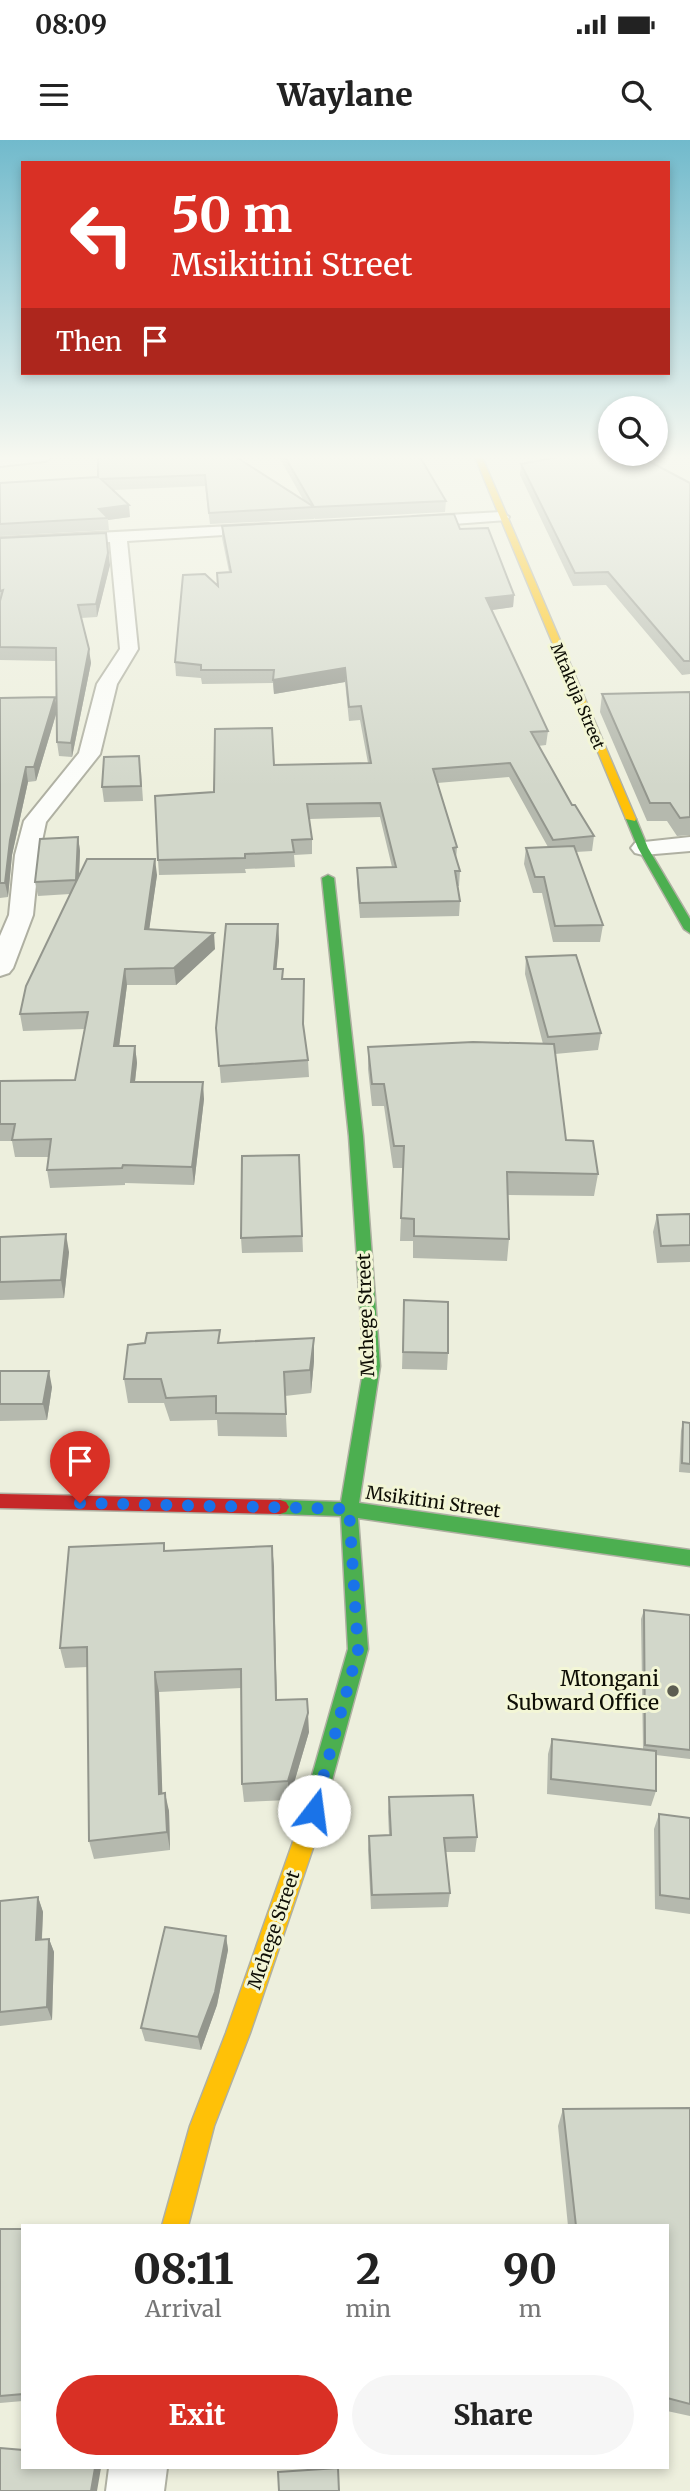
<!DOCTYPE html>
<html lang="en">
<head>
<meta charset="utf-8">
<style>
  body { margin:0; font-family:Merriweather,serif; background:#f6f6f6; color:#222; height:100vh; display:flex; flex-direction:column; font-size:26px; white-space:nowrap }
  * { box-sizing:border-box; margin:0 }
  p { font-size:23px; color:#767676 }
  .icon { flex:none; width:38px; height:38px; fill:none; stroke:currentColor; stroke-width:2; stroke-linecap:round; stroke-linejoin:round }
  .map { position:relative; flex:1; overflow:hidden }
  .panel { position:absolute; left:21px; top:2084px; width:648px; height:245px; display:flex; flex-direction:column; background:#fff; border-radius:0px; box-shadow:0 4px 10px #0003 }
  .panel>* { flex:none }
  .top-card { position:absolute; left:21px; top:21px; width:649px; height:214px; border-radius:0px; box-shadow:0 4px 10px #0003; background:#d93025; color:#fff; overflow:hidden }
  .fabs { position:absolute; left:598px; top:256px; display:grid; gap:14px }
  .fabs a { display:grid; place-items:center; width:70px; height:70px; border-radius:50%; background:#fff; box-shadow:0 4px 10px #0003; font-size:35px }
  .pin { position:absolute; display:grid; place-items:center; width:60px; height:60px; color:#fff; margin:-72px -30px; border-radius:50% 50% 50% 0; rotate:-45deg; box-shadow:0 0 7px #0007 }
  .pin .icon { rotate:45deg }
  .me { position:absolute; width:77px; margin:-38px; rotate:15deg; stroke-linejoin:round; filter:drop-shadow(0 0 5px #0008) }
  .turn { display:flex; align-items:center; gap:24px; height:147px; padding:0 35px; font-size:32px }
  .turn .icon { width:91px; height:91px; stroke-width:2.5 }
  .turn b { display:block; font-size:49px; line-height:60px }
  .then { display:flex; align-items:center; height:66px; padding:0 35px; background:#0003; gap:14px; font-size:26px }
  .eta { display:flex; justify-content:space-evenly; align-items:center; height:119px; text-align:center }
  .eta b { font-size:42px; font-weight:800; line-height:49px }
  .action { display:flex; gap:14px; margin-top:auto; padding:14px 35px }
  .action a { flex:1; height:80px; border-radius:42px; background:#d93025; color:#fff; font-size:28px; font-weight:800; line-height:80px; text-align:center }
  .action a+a { background:#f6f6f6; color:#222 }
  .status { display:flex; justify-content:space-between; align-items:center; height:49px; padding:0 35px; background:#fff; direction:ltr }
  .status svg { height:19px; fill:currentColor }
  header { display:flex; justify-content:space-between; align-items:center; height:91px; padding:0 35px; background:#fff; font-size:32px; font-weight:800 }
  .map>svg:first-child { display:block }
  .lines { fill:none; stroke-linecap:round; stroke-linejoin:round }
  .street-casing { stroke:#afb0a2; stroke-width:4 }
  .fast-casing { stroke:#afb0a2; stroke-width:3 }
  .slow-casing { stroke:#afb0a2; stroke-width:3 }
  .jam-casing { stroke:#afb0a2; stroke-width:3 }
  .street { fill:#fcfdfa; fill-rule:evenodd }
  .fast { fill:#4caf50; fill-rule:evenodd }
  .slow { fill:#ffc107; fill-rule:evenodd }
  .jam { fill:#c62828; fill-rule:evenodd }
  .wall { fill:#b5b9ae }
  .shaded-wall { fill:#93968d }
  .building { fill:#d2d7ca; stroke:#93968d; stroke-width:2 }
  .route { stroke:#1a73e8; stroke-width:12; stroke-dasharray:0 21.6 }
  .poi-dot { fill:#5c5d51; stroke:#f3f6d6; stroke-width:2.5 }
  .labels { text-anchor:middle; stroke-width:6; stroke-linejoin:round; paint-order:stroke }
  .far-street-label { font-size:16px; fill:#0e0e05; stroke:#f3f6d6 }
  .street-label { font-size:18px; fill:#0e0e05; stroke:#f3f6d6 }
  .near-poi-label { font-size:21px; fill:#0e0e05; stroke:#f3f6d6; text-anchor:end }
</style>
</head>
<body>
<div class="status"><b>08:09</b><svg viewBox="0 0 49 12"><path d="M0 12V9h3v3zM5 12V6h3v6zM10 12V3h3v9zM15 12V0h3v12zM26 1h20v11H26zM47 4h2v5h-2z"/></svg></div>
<header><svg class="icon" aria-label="menu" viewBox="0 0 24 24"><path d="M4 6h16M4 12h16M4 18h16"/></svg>Waylane<svg class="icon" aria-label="search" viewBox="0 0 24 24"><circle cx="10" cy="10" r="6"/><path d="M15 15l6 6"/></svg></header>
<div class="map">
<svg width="690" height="2351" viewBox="0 0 690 2351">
  <rect width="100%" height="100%" fill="#edefdd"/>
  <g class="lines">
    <defs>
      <path id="street" d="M52 317 45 321 0 326V318Z
        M501 372 509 377 507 380 413 387 405 382 413 377Z
        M268 384 274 386 276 389 274 392 127 401 138 509 117 544 100 614 46 682 39 715 33 775 13 828 9 833 0 836V796L9 775 15 715 24 681 79 613 97 544 120 509 110 402 0 408V398Z
        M690 697V711L643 715 635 713 631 708 635 703Z
        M109 2328H167L164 2351H106Z"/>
      <path id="fast" d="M631 676 636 679 648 708 690 779V793L684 789 638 708 626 679Z
        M328 735 334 738 363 996 380 1226 359 1363 690 1410V1426L358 1378 368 1509 316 1699 312 1706 305 1709 298 1706 294 1699 348 1509 341 1376 280 1374 274 1372 271 1367 274 1362 280 1360 341 1362 364 1226 349 996 322 738Z"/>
      <path id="slow" d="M475 317H482L636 679 635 681 626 679Z
        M305 1689 312 1692 316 1699 250 1893 214 1986 188 2086H162L190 1986 226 1893 294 1699 298 1692Z"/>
      <path id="jam" d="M0 1354 280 1360 286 1362 289 1367 286 1372 280 1374 0 1368Z"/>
    </defs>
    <!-- street casing -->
    <use href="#street" class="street-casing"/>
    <!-- fast casing -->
    <use href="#fast" class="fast-casing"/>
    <!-- slow casing -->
    <use href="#slow" class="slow-casing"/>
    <!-- jam casing -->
    <use href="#jam" class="jam-casing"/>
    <!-- street -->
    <use href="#street" class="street"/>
    <!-- fast -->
    <use href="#fast" class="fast"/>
    <!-- slow -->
    <use href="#slow" class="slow"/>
    <!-- jam -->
    <use href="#jam" class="jam"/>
  </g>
  <!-- wall -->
  <path class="wall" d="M236 317 304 361 279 317H420L446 361 445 372 315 379 314 378V379L210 384 205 346 114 350 130 377 108 380 109 390 0 396V343L98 337Z
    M521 324 690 343V534L682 535 606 445 573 446 520 335Z
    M222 386 460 389 514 455 513 467 491 470 548 591 546 605 538 606 572 665 594 696 592 711 576 712 603 785 600 802H553L542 753H533L524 724 526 708 548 707 509 637 437 643 457 707 456 720 460 731 459 746H458L460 761 459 776 360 778 357 743V728L392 727 380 677 309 679 312 699V714L294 715 295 727 245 729 246 733 159 735 158 720 214 652 274 625 368 623 360 580 349 581 345 542 274 554 273 543 202 544 201 538 176 536 175 522 217 445V433L229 432 222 398Z
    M0 398 110 425 97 477 81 478 91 523 72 617 59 616 57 602V571L36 641 28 642 12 715 8 757 0 758V558L55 557 57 569 56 521 0 520Z
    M690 552V695L677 696 667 681H647L600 572 602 554Z
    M141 631 143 661 104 662 102 647Z
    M78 697 80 711 79 736 157 735 149 789 215 809 176 845H127L119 906H135L137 923 135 942 204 959 194 1045 125 1043V1045L50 1048 47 1030 49 1017H15L12 1001H0V941L75 940 85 889 23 891 20 874 70 754 38 756 35 742Z
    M278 784 279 801 276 829H283V839L304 856 303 888 308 920 309 937 221 943 216 888Z
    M526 817 601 893 598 910 555 914 566 1000 598 1034 594 1056 508 1055 509 1099 507 1121 413 1118V1101H400L403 1028H393L384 966H372L368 929V907L543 904 525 834Z
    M299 1015 303 1112 242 1113 241 1098Z
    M690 1074V1122L657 1123 653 1092 657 1075Z
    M0 1097 69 1112 64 1158 0 1160Z
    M404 1160 448 1213 447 1230 402 1229Z
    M221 1203 314 1221 311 1253 285 1256 287 1297 218 1296 217 1280 170 1281 164 1263H128L124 1239Z
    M0 1231 52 1247 47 1280 0 1281Z
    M683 1282 690 1283V1333L679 1332 681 1291Z
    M272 1406 277 1560 309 1592 289 1660 244 1662 242 1644 241 1548 159 1552 162 1653 169 1671 170 1710 94 1719 89 1701 88 1527 65 1528 60 1508 165 1411Z
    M644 1470 690 1475V1619L656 1615V1651L651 1666 547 1654 548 1614 552 1599 643 1609 641 1479Z
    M389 1657 477 1697 475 1712H446L450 1753 448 1767 371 1769 368 1710 369 1696 389 1695 388 1672Z
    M659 1674 690 1678V1774L655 1769 654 1689Z
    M38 1757 43 1772 42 1799H49L54 1812 52 1880 0 1886V1761Z
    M226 1796 228 1810 217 1865 201 1910 145 1901 141 1888Z
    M690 1968V2276L667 2271V2086H568L558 1986 563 1969Z
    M0 2089H23V2261L0 2263Z"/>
  <!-- shaded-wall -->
  <path class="shaded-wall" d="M129 365 130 377 108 380V378L99 369Z
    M106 393 110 425 97 477 96 464Z
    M514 455 513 467 485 471 486 458Z
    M89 509 91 523 72 617 71 603Z
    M345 528V542L274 554 273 540Z
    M55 557 57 571 36 641 34 627Z
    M26 627 28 642 12 715 8 757 5 743 10 700Z
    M78 697 80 711 78 754 76 740Z
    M155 719 157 735 147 805 145 789Z
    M278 784 279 801 275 846 274 829Z
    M214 793 215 809 176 845 174 828Z
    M125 829 127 845 117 923 114 906Z
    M135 906 137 923 133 959 131 942Z
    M203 942 204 959 194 1045 192 1027Z
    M66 1094 69 1112 64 1158 61 1140Z
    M314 1198V1221L311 1253 310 1230Z
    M49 1231 52 1247 47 1280 43 1264Z
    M272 1406 274 1426 277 1580 276 1560Z
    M155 1532 159 1552 163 1672 159 1654Z
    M308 1573 309 1592 289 1660 288 1641Z
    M165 1653 169 1671 170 1710 167 1692Z
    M38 1757 43 1772 41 1814 36 1800Z
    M226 1796 228 1810 217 1865 201 1910 198 1897Z
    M49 1799 54 1812 52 1880 47 1867Z
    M95 2328H101L97 2351H91Z"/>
  <!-- building -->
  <path class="building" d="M98 317H236L314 367 209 373 205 335 101 339 129 365 99 369 108 378 0 384V343L98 337Z
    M285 317H420L446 361 314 367Z
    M558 317H641L690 343V521H684L608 432 575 433 521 324Z
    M454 374 460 389 488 388 514 455 486 458 548 591 531 592 572 665H575L594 696 553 700 510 623 433 629 457 707 453 708 460 731H455L460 761 360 763 357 728 396 727 380 663 307 664 312 699 292 700 294 712 245 714V718L158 720 155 656 214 652 215 589 272 588 274 625 371 623 361 566 349 567 345 528 273 540 274 530H201V525L175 522 183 435 205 434 218 446 217 433 231 432 222 386Z
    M106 393 108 413 96 464 78 465 89 509 71 603 57 602 56 508 0 507V461L3 450 0 451V398Z
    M690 552V677L680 678 670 663H650L602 554Z
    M55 557 34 627H26L10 700 5 743H0V558Z
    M139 616 141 646 102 647 104 617Z
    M78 697 76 740 35 742 40 699Z
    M574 706 603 785 555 786 544 737H535L526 708Z
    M87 719H155L145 789 214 793 174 828 125 829 114 906H135L131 942H203L192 1027 123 1025 122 1028 47 1030 51 999 12 1000 15 984H0V941L75 940 88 872 20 874 26 846Z
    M226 784H278L274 829H283L282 839H304L303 884 308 920 219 926 216 888Z
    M576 815 601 893 548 897 526 817Z
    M473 902 554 904 566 1000 593 1001 598 1034 507 1032 509 1099 414 1096V1079L401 1078 404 1006H394L384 944H372L368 907Z
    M299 1015 302 1096 241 1098 242 1016Z
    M690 1074V1105L661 1106 657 1075Z
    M66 1094 61 1140 0 1142V1097Z
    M404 1160 448 1162V1213L403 1212Z
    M220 1190 218 1203 314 1198 310 1230 284 1232 286 1274 216 1273V1256L166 1258 161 1239H124L128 1205 145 1203 147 1193Z
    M0 1231H49L43 1264H0Z
    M683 1282 690 1283V1324L682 1323Z
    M164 1403V1411L272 1406 276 1560 307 1559 308 1573 288 1641 242 1644 241 1529 155 1532 159 1654 165 1653 167 1692 89 1701 87 1507 60 1508 69 1407Z
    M644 1470 690 1475V1610L645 1605Z
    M552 1599 656 1611V1651L551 1639Z
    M473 1655 477 1697 444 1698 450 1753 372 1755 369 1696 391 1695 389 1657Z
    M659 1674 690 1678V1759L660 1755Z
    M38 1757 36 1800 49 1799 47 1867 0 1872V1761Z
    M165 1787 226 1796 215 1852 198 1897 141 1888Z
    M690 1968V2264L667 2258V2086H576L563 1969Z
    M0 2089H23V2254L0 2256Z
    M0 2308 23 2310V2328H95L91 2351H0Z
    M338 2328 339 2351H279L278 2332Z"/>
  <!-- sky -->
  <linearGradient id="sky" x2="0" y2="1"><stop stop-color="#71bacc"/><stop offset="0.49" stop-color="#f7f8f0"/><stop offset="1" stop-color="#f7f8f0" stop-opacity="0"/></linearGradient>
  <rect width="690" height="647" fill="url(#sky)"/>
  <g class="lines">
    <!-- route -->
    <path class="route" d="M80 1363 349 1369 358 1510 314 1671"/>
  </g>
  <!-- markers -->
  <circle class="poi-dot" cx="673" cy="1551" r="7"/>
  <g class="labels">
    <!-- far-street labels -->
    <g class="far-street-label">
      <text transform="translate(578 556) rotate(67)" y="6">Mtakuja Street</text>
    </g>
    <!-- street labels -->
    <g class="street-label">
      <text transform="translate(366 1175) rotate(-92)" y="6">Mchege Street</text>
      <text transform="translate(433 1362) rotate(8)" y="6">Msikitini Street</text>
      <text transform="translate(274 1790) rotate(-71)" y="6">Mchege Street</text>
    </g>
    <!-- near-poi labels -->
    <g class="near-poi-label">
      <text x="659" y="1546">Mtongani<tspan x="659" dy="24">Subward Office</tspan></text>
    </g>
  </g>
</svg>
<div class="fabs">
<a><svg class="icon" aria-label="search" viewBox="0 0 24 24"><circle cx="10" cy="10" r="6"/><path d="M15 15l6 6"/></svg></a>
</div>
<div class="pin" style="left:80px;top:1363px;background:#d93025"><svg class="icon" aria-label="arrive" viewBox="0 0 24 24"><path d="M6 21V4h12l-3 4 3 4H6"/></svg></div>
<svg class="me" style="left:314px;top:1671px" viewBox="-20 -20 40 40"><circle r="19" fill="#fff"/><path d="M0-13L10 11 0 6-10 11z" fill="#1a73e8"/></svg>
<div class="top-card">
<div class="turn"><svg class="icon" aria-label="left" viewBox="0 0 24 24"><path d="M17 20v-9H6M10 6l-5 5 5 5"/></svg><div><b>50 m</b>Msikitini Street</div></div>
<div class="then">Then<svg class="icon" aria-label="arrive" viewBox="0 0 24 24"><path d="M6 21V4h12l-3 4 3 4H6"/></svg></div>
</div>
<section class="panel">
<div class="eta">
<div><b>08:11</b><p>Arrival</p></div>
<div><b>2</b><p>min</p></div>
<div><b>90</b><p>m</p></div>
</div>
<div class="action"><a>Exit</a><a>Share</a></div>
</section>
</div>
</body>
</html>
